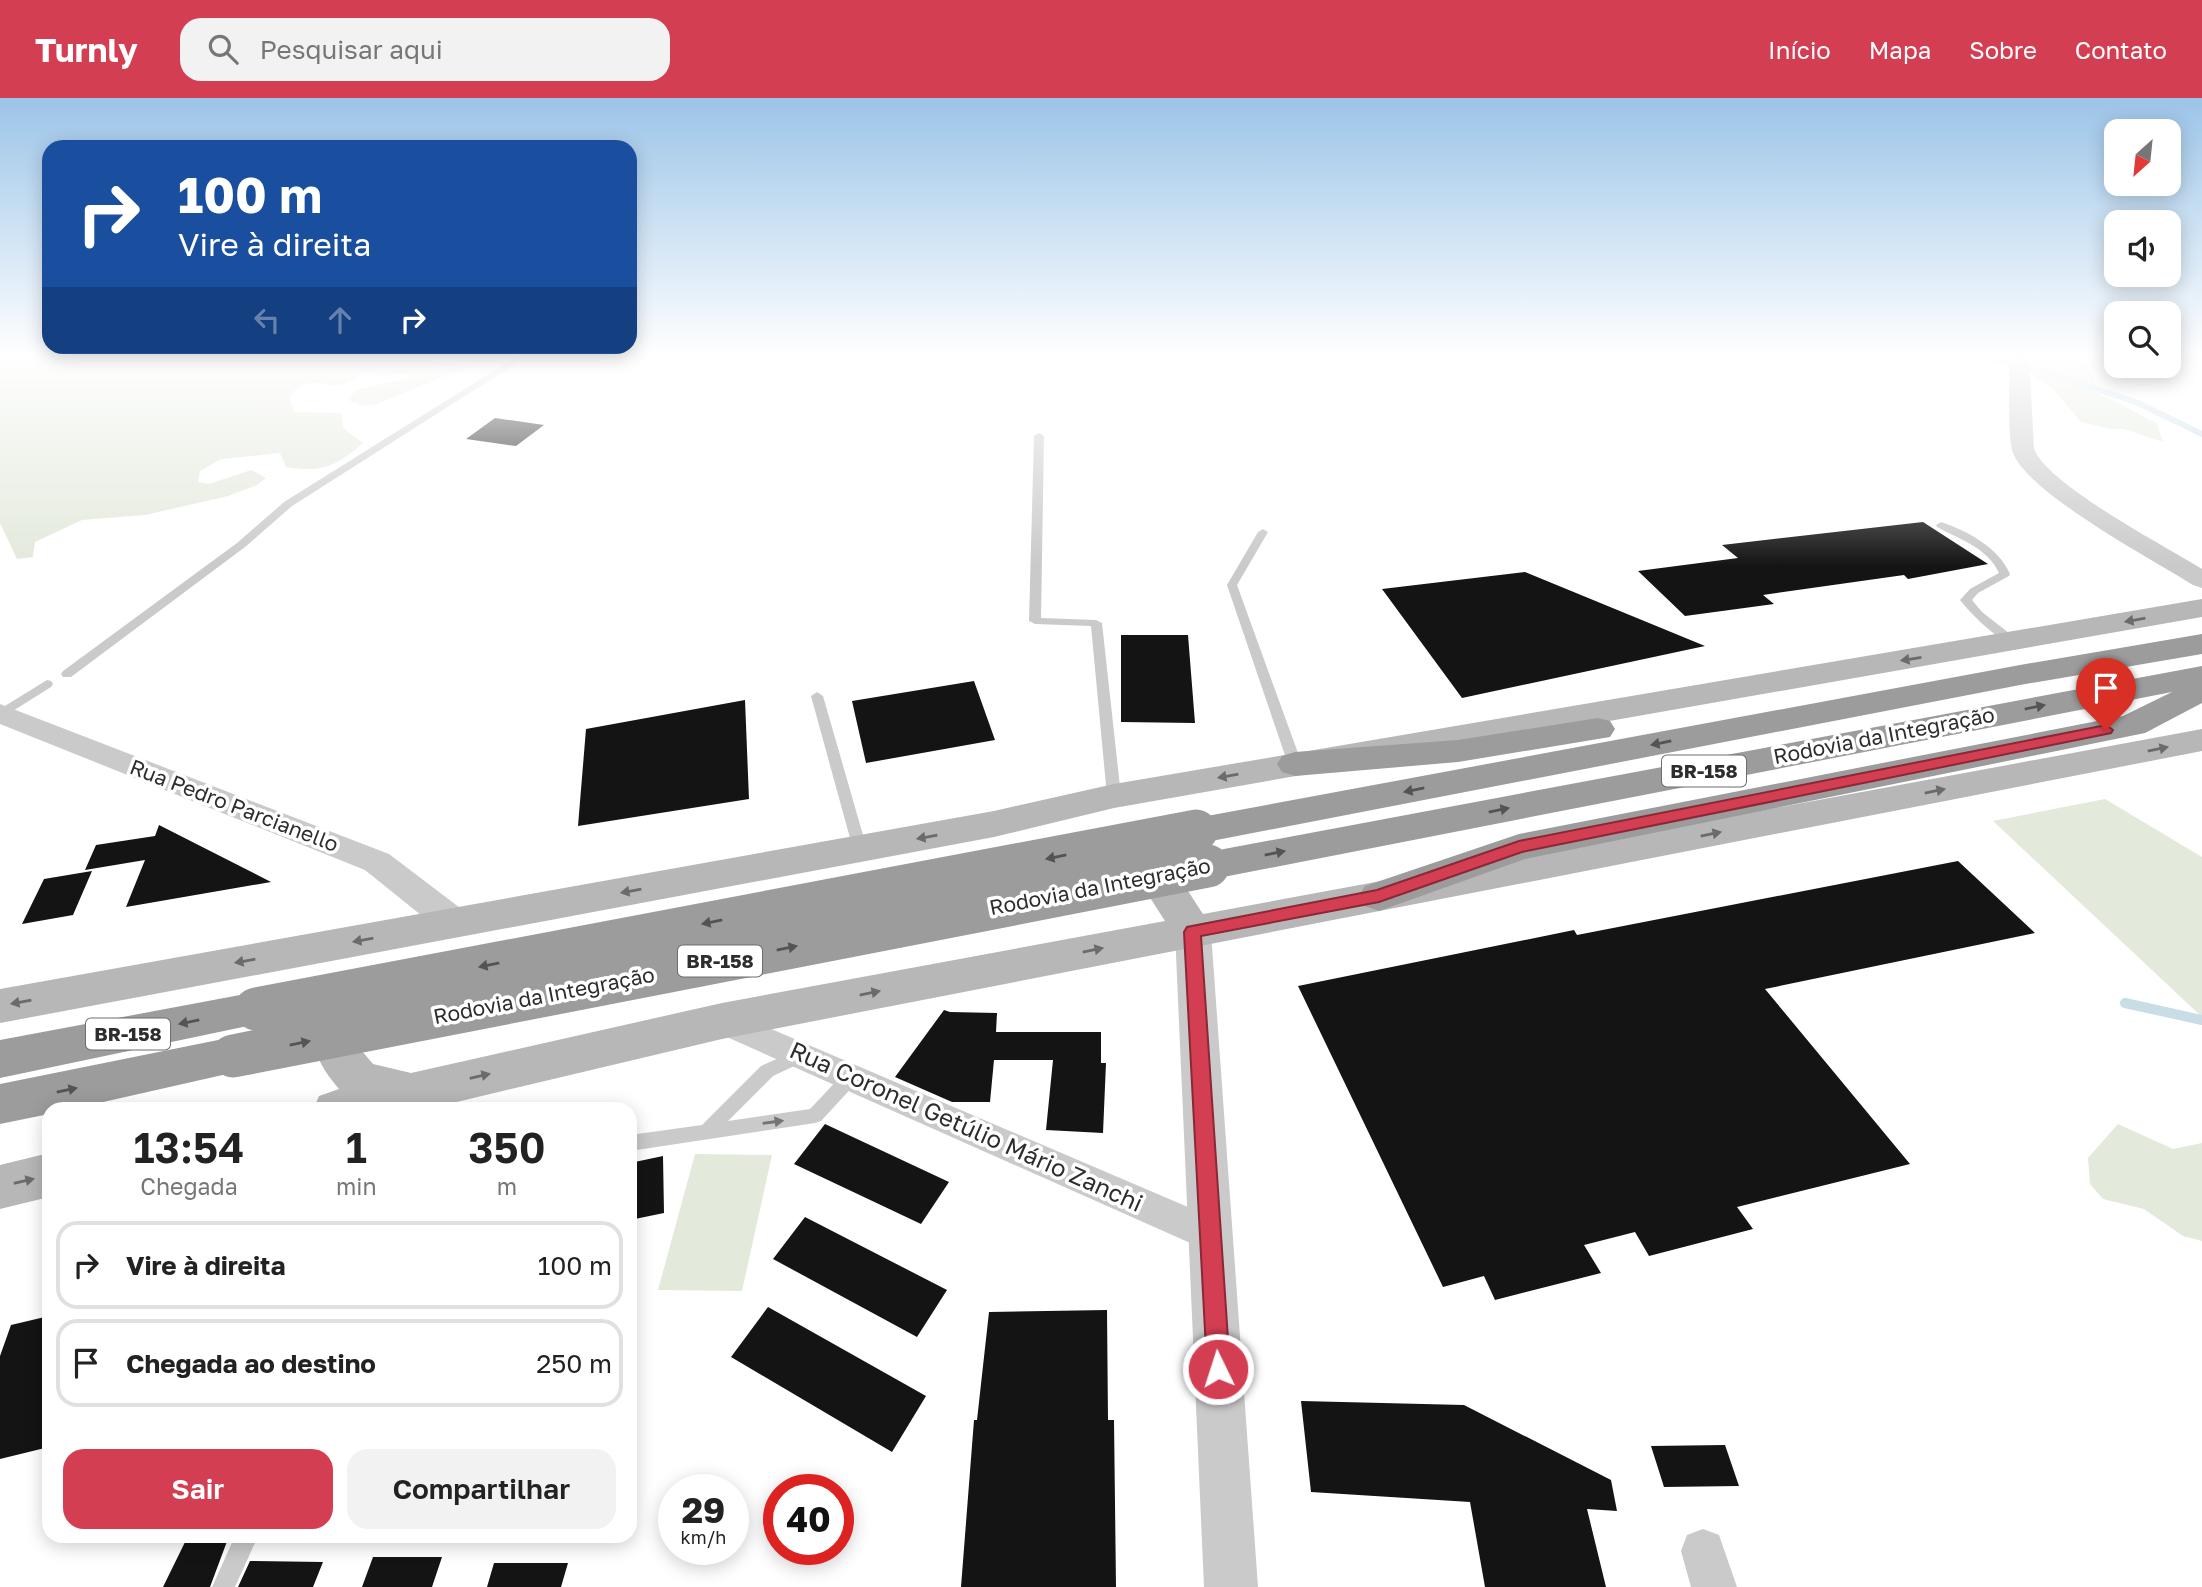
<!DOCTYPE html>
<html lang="pt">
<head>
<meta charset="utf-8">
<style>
  body { margin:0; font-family:"Golos Text",sans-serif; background:#f2f2f2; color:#222; height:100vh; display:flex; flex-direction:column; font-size:26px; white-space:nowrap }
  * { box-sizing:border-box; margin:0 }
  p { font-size:23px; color:#767676 }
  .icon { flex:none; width:38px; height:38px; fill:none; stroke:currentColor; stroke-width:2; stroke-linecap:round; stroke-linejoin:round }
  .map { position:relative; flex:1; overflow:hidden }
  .drawer { position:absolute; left:42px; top:1004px; width:595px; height:441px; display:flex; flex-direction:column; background:#fff; border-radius:21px; box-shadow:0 4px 18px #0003 }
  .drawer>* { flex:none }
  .banner { position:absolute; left:42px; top:42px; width:595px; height:214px; border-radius:21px; box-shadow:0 4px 18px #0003; background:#1a4fa0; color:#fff; overflow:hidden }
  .needle { width:46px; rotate:207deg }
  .buttons { position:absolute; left:2104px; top:21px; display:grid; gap:14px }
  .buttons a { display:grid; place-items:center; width:77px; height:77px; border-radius:14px; background:#fff; box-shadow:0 4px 18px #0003; font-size:35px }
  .speed { position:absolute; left:658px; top:1376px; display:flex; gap:14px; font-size:35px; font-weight:700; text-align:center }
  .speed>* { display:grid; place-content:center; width:91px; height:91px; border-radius:50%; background:#fff; box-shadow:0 4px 18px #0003; line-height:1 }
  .speed small { font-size:18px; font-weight:400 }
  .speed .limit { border:10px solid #d22; background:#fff; color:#111 }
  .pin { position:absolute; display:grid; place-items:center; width:60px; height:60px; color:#fff; margin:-72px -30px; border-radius:50% 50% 50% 0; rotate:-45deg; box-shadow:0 0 7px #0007 }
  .pin .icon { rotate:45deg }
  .me { position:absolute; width:77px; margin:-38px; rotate:356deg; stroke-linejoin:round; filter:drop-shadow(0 0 5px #0008) }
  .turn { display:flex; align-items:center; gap:24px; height:147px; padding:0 21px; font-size:32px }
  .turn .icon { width:91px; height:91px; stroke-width:2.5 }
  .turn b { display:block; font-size:49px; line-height:60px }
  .lanes { display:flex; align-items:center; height:66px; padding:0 21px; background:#0003; justify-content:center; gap:35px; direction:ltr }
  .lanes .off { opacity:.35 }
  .eta { display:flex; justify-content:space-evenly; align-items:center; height:119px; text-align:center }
  .eta b { font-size:42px; font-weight:600; line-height:49px }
  .cta { display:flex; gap:14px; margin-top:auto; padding:14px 21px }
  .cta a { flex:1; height:80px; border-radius:21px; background:#d43e52; color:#fff; font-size:28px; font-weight:600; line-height:80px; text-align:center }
  .cta a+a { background:#f2f2f2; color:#222 }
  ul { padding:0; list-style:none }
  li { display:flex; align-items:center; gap:21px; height:88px; margin:0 14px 10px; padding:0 7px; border:4px solid #e0e0e0; border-radius:21px }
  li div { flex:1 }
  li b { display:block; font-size:26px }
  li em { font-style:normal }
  header { display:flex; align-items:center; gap:42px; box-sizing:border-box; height:98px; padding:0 35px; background:#d43e52; color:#fff }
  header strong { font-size:33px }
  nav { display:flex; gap:38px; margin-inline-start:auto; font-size:24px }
  .search { width:490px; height:63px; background:#f2f2f2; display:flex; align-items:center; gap:18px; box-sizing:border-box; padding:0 24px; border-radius:21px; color:#767676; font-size:26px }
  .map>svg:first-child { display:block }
  .green { fill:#e3e9db }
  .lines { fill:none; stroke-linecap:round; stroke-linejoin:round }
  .stream-far1 { stroke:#c9dde7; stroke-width:6 }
  .stream { stroke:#c9dde7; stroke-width:10 }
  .building { fill:#141414 }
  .service { fill:#cacaca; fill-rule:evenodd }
  .minor { fill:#cacaca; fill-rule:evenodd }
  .tertiary { fill:#cacaca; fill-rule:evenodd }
  .secondary { fill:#b7b7b7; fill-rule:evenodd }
  .trunk { fill:#9c9c9c; fill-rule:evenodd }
  .trunk-bridge { stroke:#9c9c9c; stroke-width:43 }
  .oneway { fill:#6b6b6b }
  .oneway2 { fill:#545454 }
  .oneway3 { fill:#747474 }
  .route { fill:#d43e52; stroke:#8a2835; stroke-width:2 }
  .labels { text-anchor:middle; stroke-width:7; stroke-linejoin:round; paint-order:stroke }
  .shield { fill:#fff; stroke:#6c6c6c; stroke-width:2 }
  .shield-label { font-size:19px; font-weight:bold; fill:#2d2d2d }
  .street-label { font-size:21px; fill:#2d2d2d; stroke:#fff }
  .near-street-label { font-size:24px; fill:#2d2d2d; stroke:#fff }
</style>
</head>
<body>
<header>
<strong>Turnly</strong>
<div class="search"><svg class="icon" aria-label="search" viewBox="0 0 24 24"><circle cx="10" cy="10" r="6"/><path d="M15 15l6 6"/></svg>Pesquisar aqui</div>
<nav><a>Início</a><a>Mapa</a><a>Sobre</a><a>Contato</a></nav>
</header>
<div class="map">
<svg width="2202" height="1489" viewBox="0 0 2202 1489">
  <rect width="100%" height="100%" fill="#fff"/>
  <!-- green -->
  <path class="green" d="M0 259H426C445 270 453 261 470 268L377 306 363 308 348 302 356 292 408 280 413 275 374 278 372 274C360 276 357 281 346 285 324 295 312 271 289 299L294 314 341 315 343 330 363 345C337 368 322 375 286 369L280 355 221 361 200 373 198 384 209 386 251 372 266 380 257 387 228 398 145 417 82 422 35 444 33 459 17 461 0 425Z
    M2026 259H2070L2088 269 2099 296C2120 304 2137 316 2157 325L2163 344 2124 331H2111L2081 324 2054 292 2033 277Z
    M2105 701 2202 759V919L1993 723Z
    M2118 1026 2173 1051 2202 1045V1143L2183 1138 2144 1111 2103 1101 2090 1086 2088 1060Z
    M695 1056 772 1057 742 1193 658 1192Z"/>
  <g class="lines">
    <!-- stream-far1 -->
    <path class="stream-far1" d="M1984 259 2044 273 2138 305 2202 336"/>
    <!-- stream -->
    <path class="stream" d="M2125 905 2202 922"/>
  </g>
  <!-- building -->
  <path class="building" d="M495 320 544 327 516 348 466 341Z
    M1923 424 1988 466 1908 481 1904 477 1763 497 1774 506 1685 518 1638 473 1738 460 1722 447Z
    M1525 474 1705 548 1462 600 1382 491Z
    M1121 537H1188L1195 625 1121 624Z
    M974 583 995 642 866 665 852 603Z
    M745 602 749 701 578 728 586 631Z
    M159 727 271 784 126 809 145 762 85 772 96 747 155 738Z
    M1958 763 2035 835 1765 891 1910 1066 1737 1109 1753 1131 1649 1158 1635 1134 1584 1147 1601 1175 1495 1202 1484 1178 1443 1189 1298 888 1574 832 1577 837Z
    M92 773 73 817 22 826 44 781Z
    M944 912 950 914 997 915 996 934H1101V965H1106L1103 1035 1046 1032 1053 962H994L990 1004H952L895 979Z
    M825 1026 949 1084 921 1126 794 1066Z
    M663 1058 664 1115 630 1122V1065Z
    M805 1119 947 1192 917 1239 773 1161Z
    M768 1209 926 1298 892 1354 731 1259Z
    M1107 1212 1108 1322H1114L1116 1489H961L974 1322H977L989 1214Z
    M49 1218V1349L0 1361V1258L11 1227Z
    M1301 1303 1464 1307 1611 1382 1617 1413 1587 1411 1606 1489H1485L1470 1404 1311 1394Z
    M1725 1347 1739 1388 1664 1389 1651 1348Z
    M188 1438H229L210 1489H163Z
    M373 1459H442L432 1489H362Z
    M250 1463 323 1464 313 1489H238Z
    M494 1465H568L561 1489H487Z"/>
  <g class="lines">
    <!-- service -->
    <path class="service" d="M516 259H526L292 408 245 449 71 579H63L61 576 63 573 237 445 284 404Z
      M1039 335 1044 338 1041 520 1096 522 1102 525 1121 698 1114 702 1107 698 1091 528 1035 526 1029 523 1034 338Z
      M1941 424C1968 433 1999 450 2010 476L2009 478 1978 495 1972 502 1982 514 2018 542V546C2002 548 1970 515 1960 502L1970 491 1999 475C1988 450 1959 441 1937 429L1936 427Z
      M1263 431 1268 434 1237 487 1302 666 1295 670 1288 666 1227 487 1258 434Z
      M47 582 51 583 53 586 51 589 0 621V611Z
      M817 594 823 598 867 751 860 756 853 751 811 598Z
      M799 951 805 953 807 958 805 963 773 978 728 1023 810 1011 845 974 851 972 857 974 859 979 857 984 821 1023 815 1025 630 1053V1037L702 1027 761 968Z
      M235 1438H258L235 1489H212Z"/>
    <!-- minor -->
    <path class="minor" d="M722 910 1223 1124 1229 1136 1223 1148 1210 1153 1197 1148 711 932 706 923 711 914Z
      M1703 1431 1719 1437 1737 1489H1691L1681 1453 1687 1437Z"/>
    <!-- tertiary -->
    <path class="tertiary" d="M2009 259H2029L2034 351C2048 387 2165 448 2202 471V490L2193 487C2153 462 2028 395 2013 355 2007 338 2010 281 2009 259Z
      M0 606 389 756 468 816 473 825 468 834 455 838 442 834 365 772 0 626Z
      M1193 821 1206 825 1211 834 1258 1489H1204L1175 834 1180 825Z"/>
    <!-- secondary -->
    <path class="secondary" d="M2202 501V519L1114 710 994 739 0 925V891L994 713 1114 686Z
      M2202 631V653L722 941 423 1012H313L319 998 339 991C307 954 311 939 333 897L349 892 365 897 371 909 361 933 362 953 373 966 411 975 722 905 1165 823 1147 795 1117 757 1122 747C1131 745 1140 742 1149 747 1167 757 1191 798 1203 816Z
      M49 1055V1099L0 1111V1067Z"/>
    <!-- trunk -->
    <path class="trunk" d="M2202 536V556L2020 587 1196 746 1183 742 1177 733 1183 724 1196 720 2020 567Z
      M2202 568V605L2145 635 1525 761 1379 813 1365 808 1359 798 1365 788 1519 736 2123 618 2172 594 1208 782 1194 778 1188 768 1194 758 1208 754Z
      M1598 620 1610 623 1615 631 1610 639 1458 664 1295 678 1282 674 1277 666 1282 658 1295 654 1458 642Z
      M256 894 272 899 278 911 272 923 0 980V942Z
      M233 939 249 945 256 958 249 971 68 1012H49V1016L0 1026V986Z"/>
    <!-- trunk-bridge -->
    <path class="trunk-bridge" d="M256 911 1196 733
      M233 958 1208 768"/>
  </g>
  <!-- one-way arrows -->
  <defs><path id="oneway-solid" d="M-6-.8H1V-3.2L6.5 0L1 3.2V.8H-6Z" transform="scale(1.75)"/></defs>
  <g class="oneway">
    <use href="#oneway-solid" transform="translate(2135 522) rotate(170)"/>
    <use href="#oneway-solid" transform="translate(1911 561) rotate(171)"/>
    <use href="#oneway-solid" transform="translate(2158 651) rotate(-11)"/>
    <use href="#oneway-solid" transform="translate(1228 678) rotate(170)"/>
    <use href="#oneway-solid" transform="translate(1935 693) rotate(-11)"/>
    <use href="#oneway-solid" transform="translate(1711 736) rotate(-11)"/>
    <use href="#oneway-solid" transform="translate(927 739) rotate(170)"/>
    <use href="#oneway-solid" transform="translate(631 793) rotate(170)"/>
    <use href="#oneway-solid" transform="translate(363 842) rotate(170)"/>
    <use href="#oneway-solid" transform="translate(1093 852) rotate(-11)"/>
    <use href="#oneway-solid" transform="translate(245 863) rotate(170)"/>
    <use href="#oneway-solid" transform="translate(870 895) rotate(-11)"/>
    <use href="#oneway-solid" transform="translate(21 904) rotate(170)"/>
    <use href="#oneway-solid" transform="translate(480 978) rotate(-13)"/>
    <use href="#oneway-solid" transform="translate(24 1083) rotate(-13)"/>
  </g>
  <g class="oneway2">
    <use href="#oneway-solid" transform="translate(2035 609) rotate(-11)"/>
    <use href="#oneway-solid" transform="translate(1661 645) rotate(169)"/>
    <use href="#oneway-solid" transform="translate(1414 692) rotate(169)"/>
    <use href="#oneway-solid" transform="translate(1499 712) rotate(-11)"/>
    <use href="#oneway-solid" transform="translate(1275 755) rotate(-11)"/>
    <use href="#oneway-solid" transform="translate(1056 759) rotate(169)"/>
    <use href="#oneway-solid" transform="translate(712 824) rotate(169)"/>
    <use href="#oneway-solid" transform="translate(787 850) rotate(-11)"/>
    <use href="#oneway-solid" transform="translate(489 867) rotate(169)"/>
    <use href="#oneway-solid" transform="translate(189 924) rotate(169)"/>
    <use href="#oneway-solid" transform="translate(300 945) rotate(-11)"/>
    <use href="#oneway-solid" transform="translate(67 992) rotate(-12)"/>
  </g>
  <use class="oneway3" href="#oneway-solid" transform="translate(773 1024) rotate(-8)"/>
  <!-- sky -->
  <linearGradient id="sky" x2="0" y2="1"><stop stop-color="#9bc4e8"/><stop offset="0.55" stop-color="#fff"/><stop offset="1" stop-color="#fff" stop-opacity="0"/></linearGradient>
  <rect width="2202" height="468" fill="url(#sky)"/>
  <!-- route -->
  <path class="route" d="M2106 627 2113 632 2111 635 1522 754 1379 804 1201 838 1230 1271 1226 1280 1218 1283 1210 1280 1207 1271 1184 834 1187 829 1377 792 1519 743Z"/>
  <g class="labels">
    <!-- shield labels -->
    <g class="shield">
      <rect x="1662" y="657.5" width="84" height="31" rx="5"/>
      <rect x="678" y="847.5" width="84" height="31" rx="5"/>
      <rect x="86" y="920.5" width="84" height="31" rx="5"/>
    </g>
    <g class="shield-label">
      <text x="1704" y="680">BR-158</text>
      <text x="720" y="870">BR-158</text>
      <text x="128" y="943">BR-158</text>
    </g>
    <!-- street labels -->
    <g class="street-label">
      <text transform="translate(1884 638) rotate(-11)" y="7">Rodovia da Integração</text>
      <text transform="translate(234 708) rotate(21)" y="7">Rua Pedro Parcianello</text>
      <text transform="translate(1100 789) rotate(-11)" y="7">Rodovia da Integração</text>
      <text transform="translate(544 898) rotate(-11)" y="7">Rodovia da Integração</text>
    </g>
    <!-- near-street labels -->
    <g class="near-street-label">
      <text transform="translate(966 1029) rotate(24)" y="8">Rua Coronel Getúlio Mário Zanchi</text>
    </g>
  </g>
</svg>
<div class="buttons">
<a><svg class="needle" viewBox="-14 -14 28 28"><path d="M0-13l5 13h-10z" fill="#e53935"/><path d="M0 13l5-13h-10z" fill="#767676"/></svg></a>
<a><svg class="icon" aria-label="sound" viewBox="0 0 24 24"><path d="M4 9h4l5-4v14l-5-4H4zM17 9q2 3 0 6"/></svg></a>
<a><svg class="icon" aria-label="search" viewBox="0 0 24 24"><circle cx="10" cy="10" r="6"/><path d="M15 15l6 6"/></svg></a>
</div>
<div class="speed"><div>29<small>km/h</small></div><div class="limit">40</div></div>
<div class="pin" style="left:2106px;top:632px;background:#d93025"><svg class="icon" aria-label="arrive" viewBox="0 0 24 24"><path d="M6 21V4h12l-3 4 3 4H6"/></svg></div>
<svg class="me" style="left:1218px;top:1271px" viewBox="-20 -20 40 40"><circle r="17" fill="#d43e52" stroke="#fff" stroke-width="3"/><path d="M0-11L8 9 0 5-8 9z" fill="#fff"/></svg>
<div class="banner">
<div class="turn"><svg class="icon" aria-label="right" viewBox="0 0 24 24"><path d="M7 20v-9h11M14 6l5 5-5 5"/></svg><div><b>100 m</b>Vire à direita</div></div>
<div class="lanes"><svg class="icon off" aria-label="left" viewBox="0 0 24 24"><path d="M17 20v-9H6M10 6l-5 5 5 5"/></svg><svg class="icon off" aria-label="ahead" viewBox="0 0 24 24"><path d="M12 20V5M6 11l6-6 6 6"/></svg><svg class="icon" aria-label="right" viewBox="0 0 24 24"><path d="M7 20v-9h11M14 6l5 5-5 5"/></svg></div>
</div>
<section class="drawer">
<div class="eta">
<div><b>13:54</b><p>Chegada</p></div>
<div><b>1</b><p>min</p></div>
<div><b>350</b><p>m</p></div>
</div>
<ul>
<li><svg class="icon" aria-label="right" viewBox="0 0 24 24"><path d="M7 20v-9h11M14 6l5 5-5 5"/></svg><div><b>Vire à direita</b></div><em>100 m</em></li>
<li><svg class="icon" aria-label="arrive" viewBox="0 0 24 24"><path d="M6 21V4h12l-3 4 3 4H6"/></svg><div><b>Chegada ao destino</b></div><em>250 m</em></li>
</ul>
<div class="cta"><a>Sair</a><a>Compartilhar</a></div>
</section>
</div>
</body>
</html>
